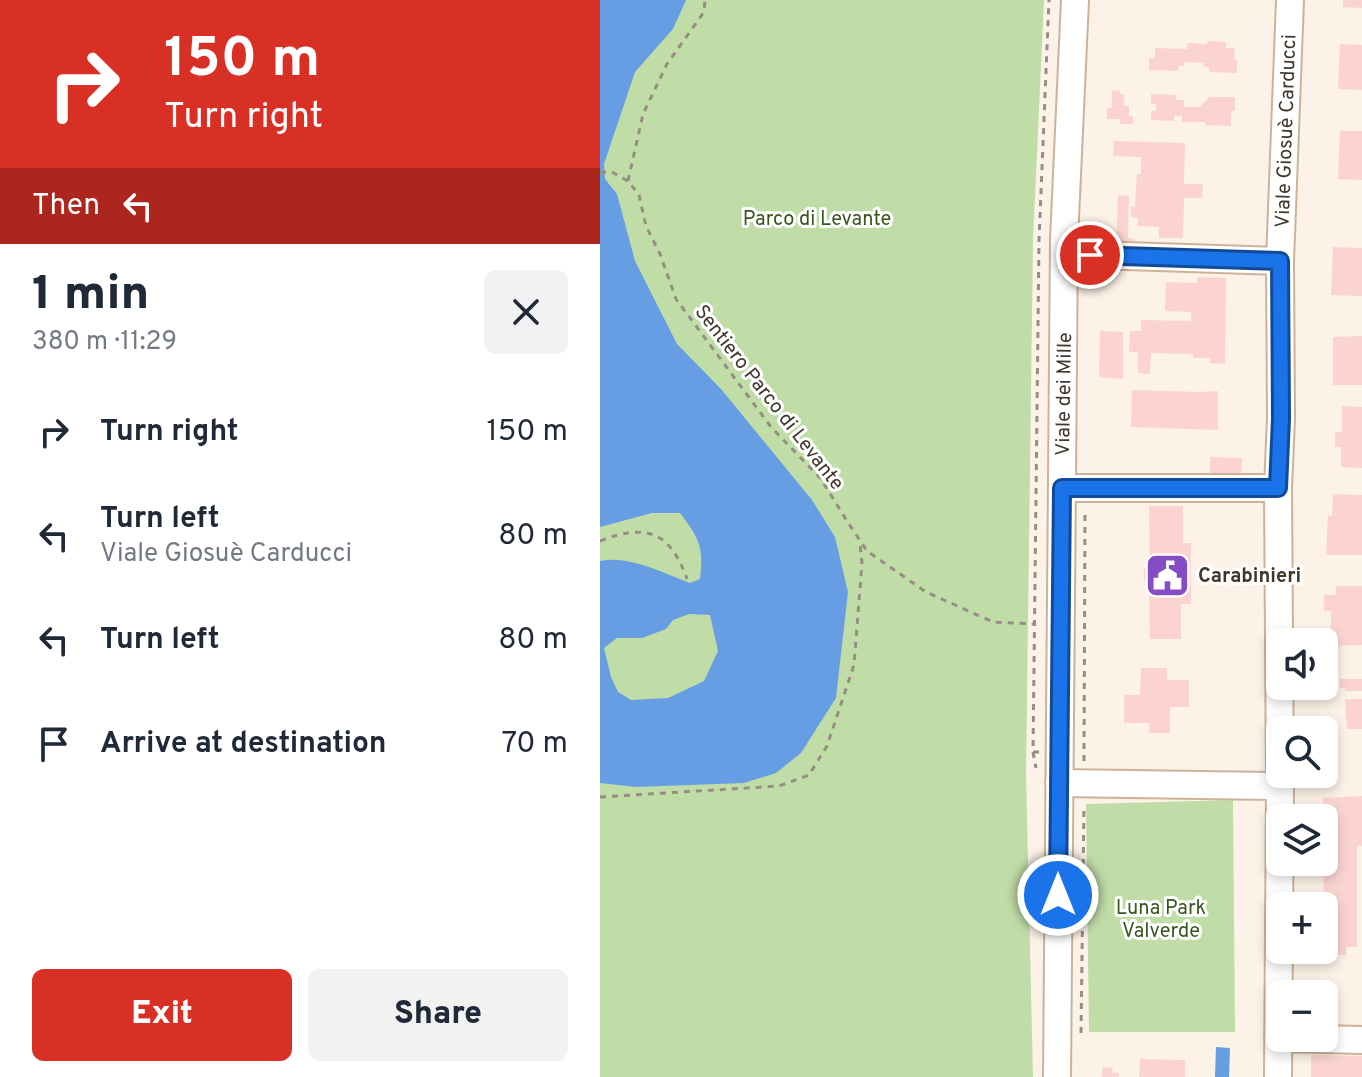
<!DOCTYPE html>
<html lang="en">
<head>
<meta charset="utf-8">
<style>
  body { margin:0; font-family:Overpass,sans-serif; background:#f2f2f3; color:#1f2937; height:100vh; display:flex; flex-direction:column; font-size:30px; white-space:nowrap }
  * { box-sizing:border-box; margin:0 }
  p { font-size:26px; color:#747a83 }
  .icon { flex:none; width:44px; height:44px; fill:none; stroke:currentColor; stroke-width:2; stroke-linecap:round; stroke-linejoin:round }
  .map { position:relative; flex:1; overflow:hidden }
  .sheet { display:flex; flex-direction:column; background:#fff; width:600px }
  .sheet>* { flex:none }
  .banner { background:#d93025; color:#fff; overflow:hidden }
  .tools { position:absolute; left:666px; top:628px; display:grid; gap:16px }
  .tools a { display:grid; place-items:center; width:72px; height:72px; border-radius:12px; background:#fff; box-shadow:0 4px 12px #0003; font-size:40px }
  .pin { position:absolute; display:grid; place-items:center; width:68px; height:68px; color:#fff; margin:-34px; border:4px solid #fff; border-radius:50%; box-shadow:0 2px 8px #0007 }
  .me { position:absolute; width:88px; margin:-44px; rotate:0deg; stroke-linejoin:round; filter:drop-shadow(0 0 6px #0008) }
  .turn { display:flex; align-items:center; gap:28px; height:168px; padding:0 32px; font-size:36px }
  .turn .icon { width:104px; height:104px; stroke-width:2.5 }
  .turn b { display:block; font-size:56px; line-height:68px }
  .then { display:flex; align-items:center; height:76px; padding:0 32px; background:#0003; gap:16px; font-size:30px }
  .round { display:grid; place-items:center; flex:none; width:84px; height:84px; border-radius:12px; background:#f2f2f3 }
  .summary { display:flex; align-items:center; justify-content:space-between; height:136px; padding:0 32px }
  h1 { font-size:48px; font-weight:800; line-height:60px }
  .cta { display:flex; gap:16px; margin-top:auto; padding:16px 32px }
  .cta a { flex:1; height:92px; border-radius:12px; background:#d93025; color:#fff; font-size:32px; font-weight:800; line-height:92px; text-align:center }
  .cta a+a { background:#f2f2f3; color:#1f2937 }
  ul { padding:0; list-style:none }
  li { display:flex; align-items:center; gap:24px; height:104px; padding:0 32px }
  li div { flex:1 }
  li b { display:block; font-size:30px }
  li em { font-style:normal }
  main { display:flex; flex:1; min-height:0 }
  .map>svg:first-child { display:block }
  .green { fill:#c0dda8 }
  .water { fill:#679ee3; fill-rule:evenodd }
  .building { fill:#fbd4d1 }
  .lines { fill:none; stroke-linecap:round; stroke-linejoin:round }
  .minor-casing { stroke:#cbb39a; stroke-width:30 }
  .path { stroke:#978e83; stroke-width:3; stroke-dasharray:6 6; stroke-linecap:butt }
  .minor { stroke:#fff; stroke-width:26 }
  .route-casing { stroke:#114b97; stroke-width:20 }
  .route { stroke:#1a73e8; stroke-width:14 }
  .labels { text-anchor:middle; stroke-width:6; stroke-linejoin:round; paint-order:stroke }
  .street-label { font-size:20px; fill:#40372c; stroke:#fff }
  .park-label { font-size:20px; fill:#39551d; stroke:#fff }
  .poi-label { font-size:20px; font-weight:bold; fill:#40372c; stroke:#fff; text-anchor:start }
</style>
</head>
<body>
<main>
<section class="sheet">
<div class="banner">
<div class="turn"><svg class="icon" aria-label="right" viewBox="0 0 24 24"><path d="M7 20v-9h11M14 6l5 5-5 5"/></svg><div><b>150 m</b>Turn right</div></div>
<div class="then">Then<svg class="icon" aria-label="left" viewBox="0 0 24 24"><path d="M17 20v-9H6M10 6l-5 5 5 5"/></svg></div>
</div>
<div class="summary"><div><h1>1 min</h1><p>380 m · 11:29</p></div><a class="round"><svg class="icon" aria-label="close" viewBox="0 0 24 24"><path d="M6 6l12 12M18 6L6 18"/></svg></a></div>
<ul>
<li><svg class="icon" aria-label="right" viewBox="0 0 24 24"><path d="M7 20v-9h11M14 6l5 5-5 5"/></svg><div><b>Turn right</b></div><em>150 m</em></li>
<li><svg class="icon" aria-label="left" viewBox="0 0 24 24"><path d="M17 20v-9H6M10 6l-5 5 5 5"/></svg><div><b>Turn left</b><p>Viale Giosuè Carducci</p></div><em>80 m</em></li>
<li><svg class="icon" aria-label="left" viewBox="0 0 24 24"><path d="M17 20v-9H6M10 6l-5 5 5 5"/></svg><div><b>Turn left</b></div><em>80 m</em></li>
<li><svg class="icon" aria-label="arrive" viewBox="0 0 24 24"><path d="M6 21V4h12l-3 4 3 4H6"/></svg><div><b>Arrive at destination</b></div><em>70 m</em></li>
</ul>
<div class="cta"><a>Exit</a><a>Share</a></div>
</section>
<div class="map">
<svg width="762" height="1077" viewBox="0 0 762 1077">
  <rect width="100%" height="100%" fill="#fcf2e7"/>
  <!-- green -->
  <path class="green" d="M0 0H444L433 240 426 774 433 1077H0Z
    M633 800 635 1032H489L486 804Z"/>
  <!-- water -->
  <path class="water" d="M0 0H86L73 29 35 72 4 164 5 179 17 194 35 261 77 344 121 389 212 500 235 537 248 592 236 698 201 753 176 773 144 783 36 787 0 783V561C30 555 62 573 90 583L100 579C104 547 99 538 80 513H52L0 527ZM89 614 110 615 118 651 104 681 68 698 31 700 18 692 11 677 4 648 17 638H42L66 629 73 620Z
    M616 1047 630 1048 629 1077H615Z"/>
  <!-- building -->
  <path class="building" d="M743 0H762V8L743 7Z
    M607 41 626 42V48H635L634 60H637V73L609 72V67L603 66V63L584 62V66H579L578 71 549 70V58H555V48L587 49V43L607 44Z
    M740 44 762 45V90L738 89Z
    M520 90V94H524V106H529V116H533V124H520V119H507V108H512V91Z
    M551 94 577 95 576 100H584V107H599L610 97H635V111H631V126L605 125V122H582V116H574V121L551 120V111H556V104H551Z
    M740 131H762V180L738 179Z
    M514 141 585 143 584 184H603L602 198H584L583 238H559V227L538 226V218L531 217V206L535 207 537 174H541V157L513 156Z
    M518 195 529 196 528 238 535 239V249L516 248Z
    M733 247 762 248V296L731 295Z
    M597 277 626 278 625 364 610 363V358H593V354L551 353 550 374 538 373V352H529L530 331H541V320L591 321V312L565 311 566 282 597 283Z
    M500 331 523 332V379L499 377Z
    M762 336V385H733V337Z
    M532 390 599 392 618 391V430L531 427Z
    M742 406 762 407V468L741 467V447H735V432H742Z
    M610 457 642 458 641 478 610 477Z
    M733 494 762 495V555H726L728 515 732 516Z
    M549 506H583V543H591V604H581V639H550L549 581H544V568H550Z
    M736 586H762V645L731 646V611H724V595H736Z
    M541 668H567V680H589V707H570V733H549V723H524V695H540Z
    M740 679H762V691H745V688H740Z
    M745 699H762V729H747Z
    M762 796V846H757V947H746V955H735V949H724L723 798Z
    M711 1055 762 1056V1077H711Z
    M540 1059 585 1060V1077H539Z
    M503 1067 513 1068 512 1073H519V1077H502Z"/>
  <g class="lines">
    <defs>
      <path id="minor" d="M464 254 680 261
        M462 488H678
        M459 783 680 786
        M678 1038 762 1040
        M457 1077 464 240 475 0
        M678 1077 680 786 678 488 681 418 680 261 690 0"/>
    </defs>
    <!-- minor casing -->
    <use href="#minor" class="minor-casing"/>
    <!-- path -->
    <path class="path" d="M0 172H12L28 181 39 195 46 226 60 254 76 299 171 427 221 479 247 521 267 551 326 592 393 622 434 624
      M28 181 43 114 67 64 104 12 105 0
      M0 541C46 523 70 531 87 579
      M433 752 436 768
      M439 752H433L439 240 449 0
      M484 761 485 509
      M0 797 179 786 209 775 227 746 254 665 262 563 260 544
      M481 1033 484 805"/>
    <!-- minor -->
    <use href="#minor" class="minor"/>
  </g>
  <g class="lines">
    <defs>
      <path id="route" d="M458 895 462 488H678L681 418 680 261 490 255"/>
    </defs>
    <!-- route casing -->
    <use href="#route" class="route-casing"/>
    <!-- route -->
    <use href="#route" class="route"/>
  </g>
  <!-- icons -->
  <defs>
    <symbol id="civic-square" viewBox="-11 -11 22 22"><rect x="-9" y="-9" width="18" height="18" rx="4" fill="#864cc3" stroke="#fff"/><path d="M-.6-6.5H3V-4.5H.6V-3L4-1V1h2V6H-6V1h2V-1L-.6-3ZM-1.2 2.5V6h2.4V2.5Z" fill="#fff"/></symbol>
  </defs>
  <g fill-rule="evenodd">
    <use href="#civic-square" x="542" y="550" width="51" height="51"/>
  </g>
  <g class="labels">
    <!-- street labels -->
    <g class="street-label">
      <text transform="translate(685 131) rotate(-88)" y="7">Viale Giosuè Carducci</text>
      <text transform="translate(463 394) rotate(-89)" y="7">Viale dei Mille</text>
      <text transform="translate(170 397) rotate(52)" y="7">Sentiero Parco di Levante</text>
    </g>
    <!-- park labels -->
    <g class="park-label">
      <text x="217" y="225">Parco di Levante</text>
      <text x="561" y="914">Luna Park<tspan x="561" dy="23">Valverde</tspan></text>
    </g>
    <!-- poi labels -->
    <g class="poi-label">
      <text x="598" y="582">Carabinieri</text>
    </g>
  </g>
</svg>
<div class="tools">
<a><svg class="icon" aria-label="sound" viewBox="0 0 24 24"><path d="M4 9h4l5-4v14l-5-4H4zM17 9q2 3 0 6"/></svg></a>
<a><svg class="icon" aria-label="search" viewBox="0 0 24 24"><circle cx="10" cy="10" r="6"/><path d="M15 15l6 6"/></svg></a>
<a><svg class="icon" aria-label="layers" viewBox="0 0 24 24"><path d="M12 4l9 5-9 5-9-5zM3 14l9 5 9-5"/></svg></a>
<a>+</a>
<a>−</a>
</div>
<div class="pin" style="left:490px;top:255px;background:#d93025"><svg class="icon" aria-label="arrive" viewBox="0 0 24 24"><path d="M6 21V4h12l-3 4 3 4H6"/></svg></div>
<svg class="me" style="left:458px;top:895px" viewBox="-20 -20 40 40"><circle r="17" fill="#1a73e8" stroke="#fff" stroke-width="3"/><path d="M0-11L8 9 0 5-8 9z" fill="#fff"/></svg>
</div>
</main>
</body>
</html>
